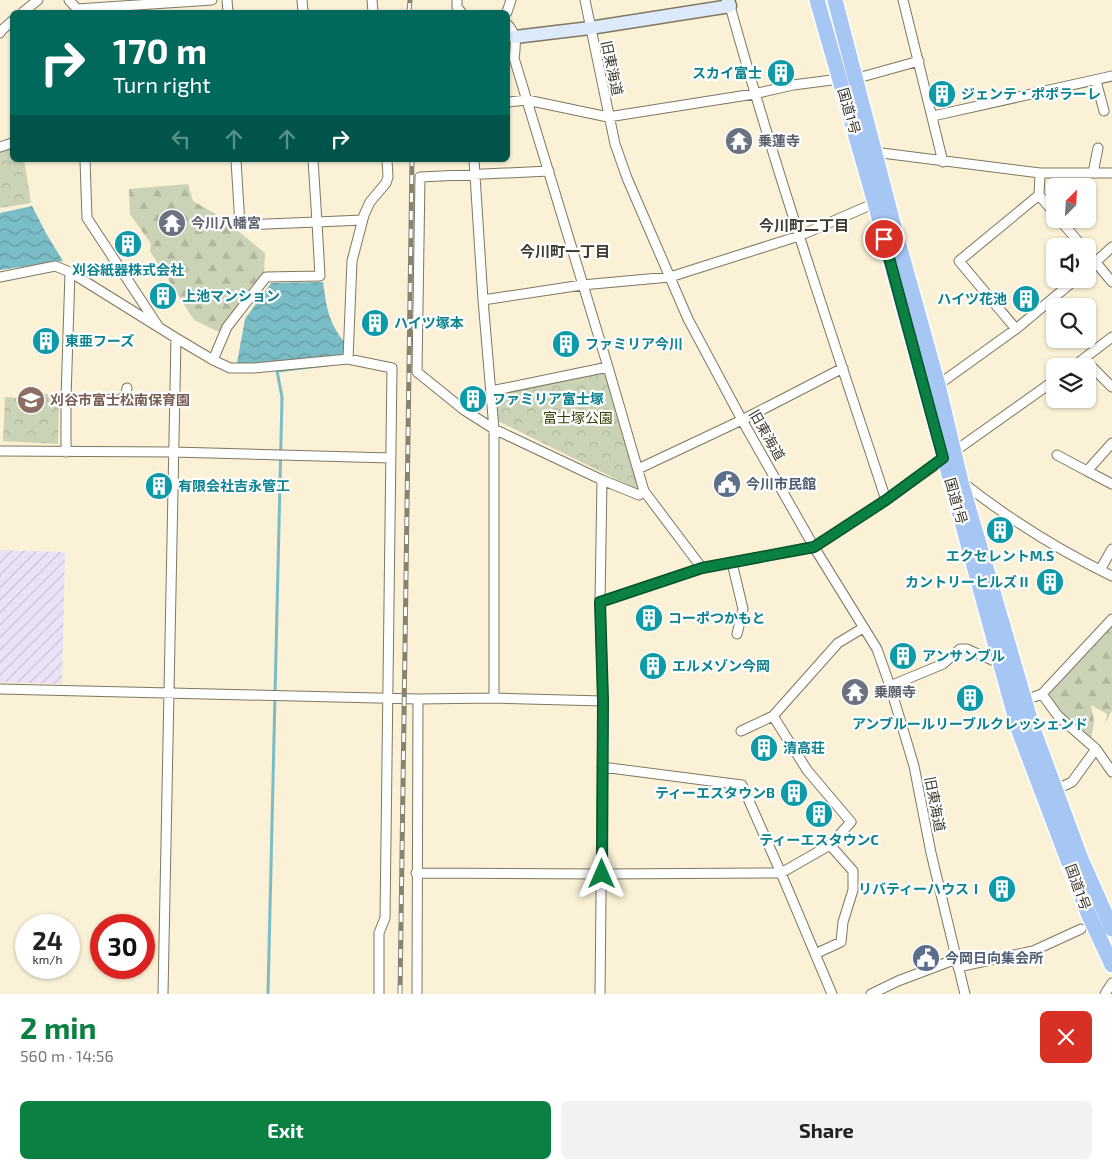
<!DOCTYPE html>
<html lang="en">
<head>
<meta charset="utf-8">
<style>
  body { margin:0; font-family:"Exo 2","Noto Sans JP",sans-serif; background:#f2f2f2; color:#222; height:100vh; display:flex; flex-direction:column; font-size:19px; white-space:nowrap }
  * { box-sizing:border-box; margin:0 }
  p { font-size:16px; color:#767676 }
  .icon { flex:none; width:28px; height:28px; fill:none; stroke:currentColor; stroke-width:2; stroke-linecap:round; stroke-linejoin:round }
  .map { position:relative; height:994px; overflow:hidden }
  .sheet { display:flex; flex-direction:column; background:#fff; flex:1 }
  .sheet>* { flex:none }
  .top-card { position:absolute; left:10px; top:10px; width:500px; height:152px; border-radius:8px; box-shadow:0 1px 4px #0004; background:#00695c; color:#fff; overflow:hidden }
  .needle { width:32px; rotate:24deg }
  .buttons { position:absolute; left:1046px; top:178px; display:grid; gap:10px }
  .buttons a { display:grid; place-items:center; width:50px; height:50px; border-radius:8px; background:#fff; box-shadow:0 1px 4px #0004; font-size:25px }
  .speed { position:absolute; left:15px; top:914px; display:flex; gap:10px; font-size:25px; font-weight:700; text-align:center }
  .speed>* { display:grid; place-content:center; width:65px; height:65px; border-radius:50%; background:#fff; box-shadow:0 1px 4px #0004; line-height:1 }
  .speed small { font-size:12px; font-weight:400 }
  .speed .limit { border:8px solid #d22; background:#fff; color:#111 }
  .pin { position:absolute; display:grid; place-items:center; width:42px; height:42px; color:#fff; margin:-21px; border:2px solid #fff; border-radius:50%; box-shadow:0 1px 5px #0007 }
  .me { position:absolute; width:55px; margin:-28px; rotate:0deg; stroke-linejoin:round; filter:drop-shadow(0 0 4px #0008) }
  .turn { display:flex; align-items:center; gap:18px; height:105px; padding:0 20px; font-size:22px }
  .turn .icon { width:65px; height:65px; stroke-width:2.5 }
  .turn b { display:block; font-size:35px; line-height:42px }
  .lanes { display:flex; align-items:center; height:48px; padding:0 20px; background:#0003; justify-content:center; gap:25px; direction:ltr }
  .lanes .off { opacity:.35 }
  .round { display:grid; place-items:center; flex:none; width:52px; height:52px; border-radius:8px; background:#f2f2f2 }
  .headline { display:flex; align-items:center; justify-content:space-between; height:85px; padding:0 20px }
  h1 { font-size:30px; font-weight:700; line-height:38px; color:#0b8043 }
  .primary-button { display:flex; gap:10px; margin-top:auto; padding:10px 20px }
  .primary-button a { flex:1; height:58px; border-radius:8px; background:#0b8043; color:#fff; font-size:20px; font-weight:700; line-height:58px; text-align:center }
  .primary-button a+a { background:#f2f2f2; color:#222 }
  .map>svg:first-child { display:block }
  .industrial { fill:url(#industrial-furrows) }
  .forest { fill:url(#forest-firs) }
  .park { fill:url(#park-crowns) }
  .water { fill:url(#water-waves) }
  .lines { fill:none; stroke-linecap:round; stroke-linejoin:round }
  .stream { stroke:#7bbdc7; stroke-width:3 }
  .minor-casing { stroke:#7f775f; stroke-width:11 }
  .secondary-casing { stroke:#7f775f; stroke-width:15 }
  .trunk-casing { stroke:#fff; stroke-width:18 }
  .minor { stroke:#fff; stroke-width:9 }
  .secondary { stroke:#ddeafb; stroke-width:12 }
  .trunk { stroke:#a6c6f4; stroke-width:15 }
  .rail-casing { stroke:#888271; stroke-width:5 }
  .rail { stroke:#fefefe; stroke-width:3; stroke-dasharray:9; stroke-linecap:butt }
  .route-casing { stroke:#07532c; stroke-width:12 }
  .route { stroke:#0b8043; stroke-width:9 }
  .labels { text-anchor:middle; stroke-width:4.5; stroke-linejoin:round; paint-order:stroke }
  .street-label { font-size:14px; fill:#3d3a2f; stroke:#fefefe }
  .culture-label { font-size:14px; font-weight:bold; fill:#0d838f; stroke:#fefefe; text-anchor:start }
  .worship-label { font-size:14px; font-weight:bold; fill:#5b616d; stroke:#fefefe; text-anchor:start }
  .education-label { font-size:14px; font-weight:bold; fill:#785e54; stroke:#fefefe; text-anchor:start }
  .park-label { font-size:14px; fill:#333f04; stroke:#fefefe }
  .service-label { font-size:14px; font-weight:bold; fill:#4e5e75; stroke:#fefefe; text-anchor:start }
  .neighbourhood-label { font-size:15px; font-weight:bold; fill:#3d3a2f; stroke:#fefefe }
</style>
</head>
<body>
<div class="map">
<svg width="1112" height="994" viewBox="0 0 1112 994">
  <defs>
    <pattern id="industrial-furrows" width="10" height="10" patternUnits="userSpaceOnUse" patternTransform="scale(1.25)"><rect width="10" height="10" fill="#ece2f7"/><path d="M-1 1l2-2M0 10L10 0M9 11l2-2" fill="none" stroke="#cbc3d4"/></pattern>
    <pattern id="forest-firs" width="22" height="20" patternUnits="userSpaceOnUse" patternTransform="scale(1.25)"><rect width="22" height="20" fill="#cbd3b6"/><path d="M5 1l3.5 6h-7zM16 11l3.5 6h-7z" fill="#afb69d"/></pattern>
    <pattern id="park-crowns" width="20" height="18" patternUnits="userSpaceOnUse" patternTransform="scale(1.25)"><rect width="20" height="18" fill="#cbd3b6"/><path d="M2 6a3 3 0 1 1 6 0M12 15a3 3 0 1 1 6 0" fill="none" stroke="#afb69d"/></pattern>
    <pattern id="water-waves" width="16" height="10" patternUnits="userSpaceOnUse" patternTransform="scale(1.25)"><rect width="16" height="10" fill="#7bbdc7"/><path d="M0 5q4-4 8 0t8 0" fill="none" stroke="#669ba2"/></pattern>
  </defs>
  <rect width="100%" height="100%" fill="#faf1d6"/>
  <!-- industrial -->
  <path class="industrial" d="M0 550 65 552 62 684 0 682Z"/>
  <!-- forest -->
  <path class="forest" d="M188 184 193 201 221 217 265 253 264 275 221 333 194 320 150 251 151 244 130 214 129 189Z
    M1112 622V710L1105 724 1107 714 1091 705 1094 721 1091 740 1060 714 1047 695Z"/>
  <!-- park -->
  <path class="park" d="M12 148V160H24L31 203 0 208V151Z
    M605 373 638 486 636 489 498 421 496 395Z
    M24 392 59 395 58 444 3 441 5 397 23 398Z"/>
  <!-- water -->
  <path class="water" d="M32 206 47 235 63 261 0 270V213Z
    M323 282C327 309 328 322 346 344L344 352 339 356 253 365 237 363 245 319 271 283Z"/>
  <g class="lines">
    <!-- stream -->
    <path class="stream" d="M268 994 282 397 277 371 327 365"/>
    <defs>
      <path id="minor" d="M69 0 77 9
        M227 0 228 12
        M302 0 303 12
        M372 0 373 12
        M457 0V7L461 12
        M585 0 615 144 627 178 688 319 742 420 814 547 877 649 890 686 914 766 931 853 965 994
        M903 0 943 162
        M730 6C776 172 832 336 886 500
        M23 12 38 0
        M77 12V9L212 0
        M507 12 511 0
        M508 25C517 35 516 45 514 58L608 367 644 491 702 568
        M0 33 2 30 12 21
        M865 76 919 61
        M1096 81 1104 111
        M508 102 527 100 608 117 754 94 793 85 832 80
        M933 116 1112 76
        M0 147 12 143
        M874 152 1040 173H1112
        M85 160 87 218 158 326
        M236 160 240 225 317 222 313 160
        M474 160 483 300 494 429V698
        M549 171 420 177 417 372 464 410 494 429 602 480 639 495 644 491
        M1093 173 1098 148
        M1039 195 1055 214
        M1059 219 1082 246
        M1088 253 1112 282
        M1088 269 1112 247
        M0 277 55 266 70 272
        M483 300 582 285 670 277 799 236 875 203
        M1016 329 959 261 1039 195 1040 173
        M348 359 352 261 364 215 370 202 386 183 388 177 387 160
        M1084 359 1112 387
        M213 360 227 327 266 277 320 276 317 222 362 220
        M1074 366 1112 337
        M938 385 1016 329 1076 279
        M491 391 608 367
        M66 398 120 400 126 395 127 388
        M1112 443 1087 471 1112 484
        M0 451 173 452 391 458
        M66 452V398L70 272 176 338 213 360 230 368H254L348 359 392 368 385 918 379 933V994
        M1057 455 1087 471
        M638 469 742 420 843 368
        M962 482C1009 519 1058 550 1112 576
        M732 563 743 609 737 634
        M1100 570 1112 549
        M600 602 702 568 814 547 886 500 1055 380
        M890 686 943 664 960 649H967L1001 664
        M0 689 418 699 494 698 603 701
        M1042 694 1058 716 1096 749 1112 772
        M1025 700 1042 694 1112 619
        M741 731 773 716
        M602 767 742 785 781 873 832 994
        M1055 790 1072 782 1096 749
        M830 845 851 822 807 770 773 716 838 643 863 628
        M416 873 602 874 781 873 830 845 853 871V890L843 922 841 942 815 954
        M958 967 1033 951 1081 929
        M163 994 176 338
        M417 994 418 699
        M600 994 603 701 600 602 602 480
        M871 994 898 981 956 959
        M1105 994 1112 983"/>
      <path id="secondary" d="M515 37 590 28 730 6 728 0"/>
      <path id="trunk" d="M817 0 875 203 1019 731 1088 913 1112 965
        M835 0 894 227 938 385 961 482 1033 729 1081 859 1112 929"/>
    </defs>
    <!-- minor casing -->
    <use href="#minor" class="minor-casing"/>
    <!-- secondary casing -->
    <use href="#secondary" class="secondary-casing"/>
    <!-- trunk casing -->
    <use href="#trunk" class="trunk-casing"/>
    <!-- minor -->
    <use href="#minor" class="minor"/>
    <!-- secondary -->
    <use href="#secondary" class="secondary"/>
    <!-- trunk -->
    <use href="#trunk" class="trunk"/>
    <defs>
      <path id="rail" d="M409 12 410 0
        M400 994 412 160"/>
    </defs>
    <!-- rail casing -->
    <use href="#rail" class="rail-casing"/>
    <!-- rail -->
    <use href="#rail" class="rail"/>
  </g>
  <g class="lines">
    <defs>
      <path id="route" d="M602 874 603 701 600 602 702 568 814 547 886 500 943 458 884 239"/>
    </defs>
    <!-- route casing -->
    <use href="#route" class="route-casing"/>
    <!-- route -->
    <use href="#route" class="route"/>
  </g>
  <!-- icons -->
  <defs>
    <symbol id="building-disc" viewBox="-11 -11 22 22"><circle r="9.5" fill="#0f9aa8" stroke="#fefefe"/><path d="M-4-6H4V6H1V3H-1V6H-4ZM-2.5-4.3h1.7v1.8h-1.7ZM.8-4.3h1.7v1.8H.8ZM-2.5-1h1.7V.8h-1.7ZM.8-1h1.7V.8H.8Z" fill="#fff"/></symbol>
    <symbol id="temple-disc" viewBox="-11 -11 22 22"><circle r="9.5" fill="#6b7280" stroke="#fefefe"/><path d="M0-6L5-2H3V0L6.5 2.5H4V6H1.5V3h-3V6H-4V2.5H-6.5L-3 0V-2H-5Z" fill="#fff"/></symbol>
    <symbol id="school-disc" viewBox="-11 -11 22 22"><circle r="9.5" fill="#8d6e63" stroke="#fefefe"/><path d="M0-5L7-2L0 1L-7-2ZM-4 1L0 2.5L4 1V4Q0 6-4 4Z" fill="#fff"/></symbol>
    <symbol id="civic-disc" viewBox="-11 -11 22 22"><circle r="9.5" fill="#5c6f8a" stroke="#fefefe"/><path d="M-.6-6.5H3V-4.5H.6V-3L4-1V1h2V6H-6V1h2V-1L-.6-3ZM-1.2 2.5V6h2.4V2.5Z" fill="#fff"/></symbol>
  </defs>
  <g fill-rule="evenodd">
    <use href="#building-disc" x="765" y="57" width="32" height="32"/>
    <use href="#building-disc" x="926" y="78" width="32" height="32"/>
    <use href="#temple-disc" x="723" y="125" width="32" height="32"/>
    <use href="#temple-disc" x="156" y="207" width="32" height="32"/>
    <use href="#building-disc" x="112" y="228" width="32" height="32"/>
    <use href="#building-disc" x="147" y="280" width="32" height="32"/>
    <use href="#building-disc" x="1010" y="283" width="32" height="32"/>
    <use href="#building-disc" x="359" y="307" width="32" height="32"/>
    <use href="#building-disc" x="30" y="325" width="32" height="32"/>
    <use href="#building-disc" x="550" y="328" width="32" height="32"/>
    <use href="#building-disc" x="457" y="383" width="32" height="32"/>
    <use href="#school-disc" x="15" y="384" width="32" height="32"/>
    <use href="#civic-disc" x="711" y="468" width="32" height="32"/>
    <use href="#building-disc" x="143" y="470" width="32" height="32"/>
    <use href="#building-disc" x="984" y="514" width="32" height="32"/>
    <use href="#building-disc" x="1034" y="566" width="32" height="32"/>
    <use href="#building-disc" x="633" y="602" width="32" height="32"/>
    <use href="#building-disc" x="887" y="640" width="32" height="32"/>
    <use href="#building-disc" x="637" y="650" width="32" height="32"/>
    <use href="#temple-disc" x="839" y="676" width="32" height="32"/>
    <use href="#building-disc" x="954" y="682" width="32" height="32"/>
    <use href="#building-disc" x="748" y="732" width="32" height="32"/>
    <use href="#building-disc" x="778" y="777" width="32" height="32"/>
    <use href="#building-disc" x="803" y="798" width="32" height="32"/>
    <use href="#building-disc" x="986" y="873" width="32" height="32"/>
    <use href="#civic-disc" x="910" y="942" width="32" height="32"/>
  </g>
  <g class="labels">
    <!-- street labels -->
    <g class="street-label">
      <text transform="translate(612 68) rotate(78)" y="5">旧東海道</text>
      <text transform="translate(849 111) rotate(74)" y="5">国道1号</text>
      <text transform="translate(767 435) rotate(60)" y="5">旧東海道</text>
      <text transform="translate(956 501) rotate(74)" y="5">国道1号</text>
      <text transform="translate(935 804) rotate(79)" y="5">旧東海道</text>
      <text transform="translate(1078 887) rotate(70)" y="5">国道1号</text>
    </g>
    <!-- culture labels -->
    <g class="culture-label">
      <text x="762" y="78" text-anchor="end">スカイ富士</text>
      <text x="961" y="99">ジェンテ・ポポラーレ</text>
      <text x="128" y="275" text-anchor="middle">刈谷紙器株式会社</text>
      <text x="182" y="301">上池マンション</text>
      <text x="1007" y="304" text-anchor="end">ハイツ花池</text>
      <text x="394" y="328">ハイツ塚本</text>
      <text x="65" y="346">東亜フーズ</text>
      <text x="585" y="349">ファミリア今川</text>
      <text x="492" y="404">ファミリア富士塚</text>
      <text x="178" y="491">有限会社吉永管工</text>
      <text x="1000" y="561" text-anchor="middle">エクセレントM.S</text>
      <text x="1031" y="587" text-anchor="end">カントリーヒルズⅡ</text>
      <text x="668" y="623">コーポつかもと</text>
      <text x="922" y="661">アンサンブル</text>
      <text x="672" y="671">エルメゾン今岡</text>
      <text x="970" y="729" text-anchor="middle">アンブルールリーブルクレッシェンド</text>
      <text x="783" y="753">清高荘</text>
      <text x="775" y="798" text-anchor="end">ティーエスタウンB</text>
      <text x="819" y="845" text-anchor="middle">ティーエスタウンC</text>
      <text x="983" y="894" text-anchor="end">リバティーハウスⅠ</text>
    </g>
    <!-- worship labels -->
    <g class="worship-label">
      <text x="758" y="146">乗蓮寺</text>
      <text x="191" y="228">今川八幡宮</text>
      <text x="874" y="697">乗願寺</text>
    </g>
    <!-- education labels -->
    <g class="education-label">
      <text x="50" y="405">刈谷市富士松南保育園</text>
    </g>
    <!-- park labels -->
    <g class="park-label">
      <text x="578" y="423">富士塚公園</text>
    </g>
    <!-- service labels -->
    <g class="service-label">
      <text x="746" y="489">今川市民館</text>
      <text x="945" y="963">今岡日向集会所</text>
    </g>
    <!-- neighbourhood labels -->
    <g class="neighbourhood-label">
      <text x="804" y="231">今川町二丁目</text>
      <text x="565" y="257">今川町一丁目</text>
    </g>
  </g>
</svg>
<div class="buttons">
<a><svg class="needle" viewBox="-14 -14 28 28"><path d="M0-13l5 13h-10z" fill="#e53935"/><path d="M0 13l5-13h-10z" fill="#767676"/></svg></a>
<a><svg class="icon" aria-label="sound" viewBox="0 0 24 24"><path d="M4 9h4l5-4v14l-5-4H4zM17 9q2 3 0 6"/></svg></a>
<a><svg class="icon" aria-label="search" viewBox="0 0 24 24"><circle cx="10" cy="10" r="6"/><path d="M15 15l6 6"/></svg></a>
<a><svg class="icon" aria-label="layers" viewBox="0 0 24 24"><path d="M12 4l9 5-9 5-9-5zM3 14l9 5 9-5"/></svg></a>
</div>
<div class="speed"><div>24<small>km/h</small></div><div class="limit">30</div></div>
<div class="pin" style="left:884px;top:239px;background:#d93025"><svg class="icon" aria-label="arrive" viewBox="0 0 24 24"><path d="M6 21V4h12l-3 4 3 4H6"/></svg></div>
<svg class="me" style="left:602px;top:874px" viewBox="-20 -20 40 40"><path d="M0-17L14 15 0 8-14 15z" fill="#0b8043" stroke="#fff" stroke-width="4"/></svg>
<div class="top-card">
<div class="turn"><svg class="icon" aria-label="right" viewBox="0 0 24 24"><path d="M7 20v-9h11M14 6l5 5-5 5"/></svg><div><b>170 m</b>Turn right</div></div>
<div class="lanes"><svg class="icon off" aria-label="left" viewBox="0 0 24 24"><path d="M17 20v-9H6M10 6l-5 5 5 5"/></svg><svg class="icon off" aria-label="ahead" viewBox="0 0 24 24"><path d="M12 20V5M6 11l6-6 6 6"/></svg><svg class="icon off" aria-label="ahead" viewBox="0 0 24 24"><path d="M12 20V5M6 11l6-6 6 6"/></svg><svg class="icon" aria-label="right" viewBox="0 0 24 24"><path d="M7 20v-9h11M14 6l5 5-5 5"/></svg></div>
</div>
</div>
<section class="sheet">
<div class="headline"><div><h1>2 min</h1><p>560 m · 14:56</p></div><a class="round" style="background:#d93025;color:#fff"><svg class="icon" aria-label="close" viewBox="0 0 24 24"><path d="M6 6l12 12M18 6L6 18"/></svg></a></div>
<div class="primary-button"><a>Exit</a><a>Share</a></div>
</section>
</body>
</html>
